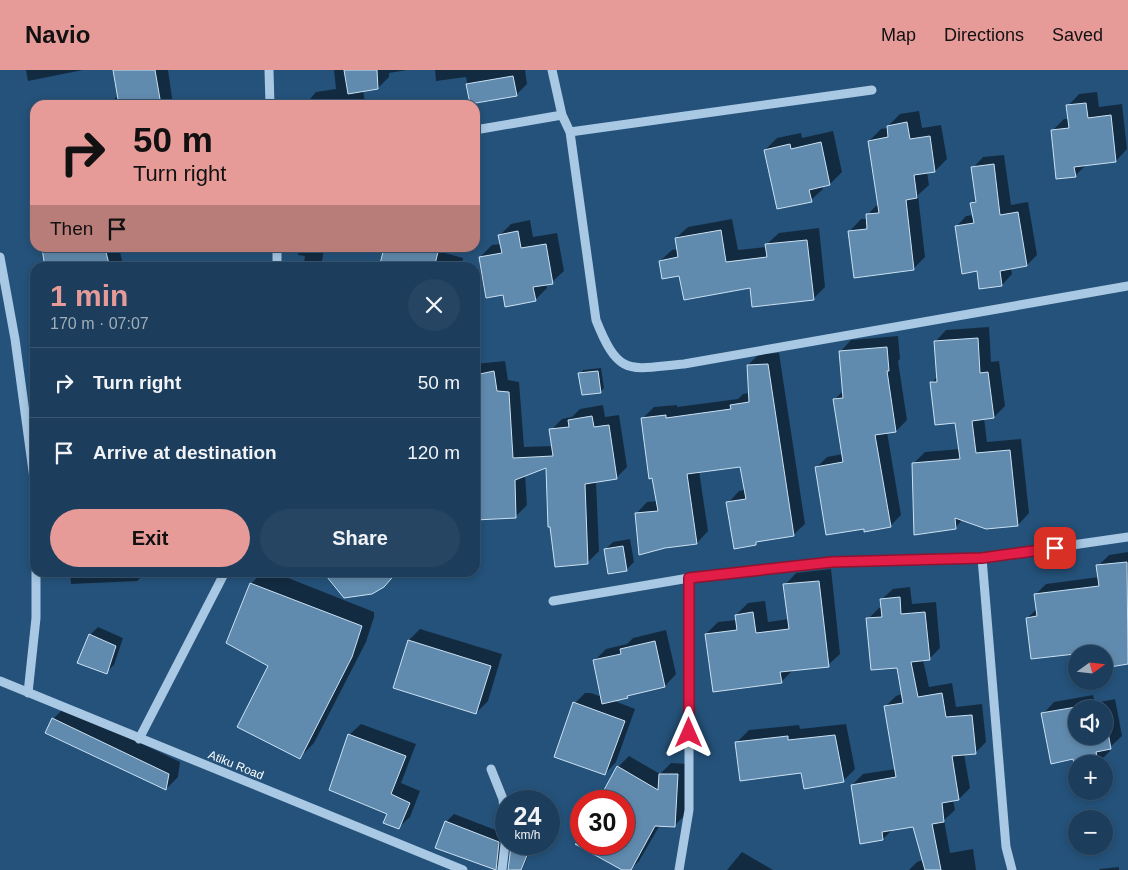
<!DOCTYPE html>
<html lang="en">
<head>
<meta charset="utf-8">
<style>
  body { margin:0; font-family:Helvetica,sans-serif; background:#254562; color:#f1f3f6; height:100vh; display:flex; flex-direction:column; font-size:19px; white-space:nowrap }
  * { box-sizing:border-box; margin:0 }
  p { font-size:16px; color:#a0aebb }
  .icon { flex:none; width:28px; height:28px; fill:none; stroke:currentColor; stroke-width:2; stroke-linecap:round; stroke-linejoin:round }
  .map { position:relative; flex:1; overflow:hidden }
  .details { position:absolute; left:30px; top:192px; width:450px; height:315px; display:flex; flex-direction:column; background:#1c3e5c; border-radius:15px; box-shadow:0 2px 8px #0003,0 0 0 1px #3a5772 }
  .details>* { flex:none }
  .guide { position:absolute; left:30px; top:30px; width:450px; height:152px; border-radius:15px; box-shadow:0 2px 8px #0003,0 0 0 1px #3a5772; background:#e69b98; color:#111; overflow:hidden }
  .needle { width:32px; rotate:75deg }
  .fabs { position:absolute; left:1068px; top:575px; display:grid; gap:10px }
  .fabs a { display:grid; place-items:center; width:45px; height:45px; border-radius:50%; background:#1c3e5c; box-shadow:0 2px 8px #0003,0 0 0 1px #3a5772; font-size:25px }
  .speed { position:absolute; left:495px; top:720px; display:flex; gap:10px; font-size:25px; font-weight:700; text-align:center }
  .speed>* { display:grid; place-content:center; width:65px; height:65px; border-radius:50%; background:#1c3e5c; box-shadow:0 2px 8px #0003,0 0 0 1px #3a5772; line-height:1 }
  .speed small { font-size:12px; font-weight:400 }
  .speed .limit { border:8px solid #d22; background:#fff; color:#111 }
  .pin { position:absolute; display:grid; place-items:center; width:42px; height:42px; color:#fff; margin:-21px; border-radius:10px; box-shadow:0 2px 8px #0006 }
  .me { position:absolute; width:55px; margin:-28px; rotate:0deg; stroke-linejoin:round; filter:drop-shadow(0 0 4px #0008) }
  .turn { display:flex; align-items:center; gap:18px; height:105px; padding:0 20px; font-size:22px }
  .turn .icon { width:65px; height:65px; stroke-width:2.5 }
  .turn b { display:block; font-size:35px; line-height:42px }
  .then { display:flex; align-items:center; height:48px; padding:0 20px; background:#0003; gap:10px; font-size:19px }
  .round { display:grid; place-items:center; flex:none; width:52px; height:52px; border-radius:26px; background:#254562 }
  .overview { display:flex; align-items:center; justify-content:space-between; height:85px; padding:0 20px }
  h1 { font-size:30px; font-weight:700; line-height:38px; color:#e69b98 }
  .button { display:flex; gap:10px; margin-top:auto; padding:10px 20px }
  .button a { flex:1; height:58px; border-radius:30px; background:#e69b98; color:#111; font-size:20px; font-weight:700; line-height:58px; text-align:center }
  .button a+a { background:#254562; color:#f1f3f6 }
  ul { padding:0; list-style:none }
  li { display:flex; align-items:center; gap:15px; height:70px; padding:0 20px; border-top:1px solid #3a5772 }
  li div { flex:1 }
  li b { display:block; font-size:19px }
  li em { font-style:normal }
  header { display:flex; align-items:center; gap:30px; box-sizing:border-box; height:70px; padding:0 25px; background:#e69b98; color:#111 }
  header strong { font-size:24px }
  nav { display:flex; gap:28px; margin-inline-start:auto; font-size:18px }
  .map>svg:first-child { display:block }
  .shadow { fill:#0007; fill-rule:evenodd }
  .building { fill:#618bae; stroke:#cae1f3 }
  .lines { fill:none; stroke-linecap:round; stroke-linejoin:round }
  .minor { stroke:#a8c8e4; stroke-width:9 }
  .route-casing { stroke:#92132f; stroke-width:12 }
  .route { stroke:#e11d48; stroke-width:9 }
  .labels { text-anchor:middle; stroke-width:4; stroke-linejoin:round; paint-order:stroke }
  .street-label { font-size:12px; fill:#fff; stroke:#25527a }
</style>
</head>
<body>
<header>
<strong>Navio</strong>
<nav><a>Map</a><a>Directions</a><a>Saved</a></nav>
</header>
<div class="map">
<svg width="1128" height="800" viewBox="0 0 1128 800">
  <rect width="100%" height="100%" fill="#25527a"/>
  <!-- shadow -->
  <path class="shadow" d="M26 0H83L28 11Z
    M114 0H168L173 35H108L115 28 119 27Z
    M334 0H407L389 3V7L378 18 363 20 365 33 364 35H305L316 22 336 19Z
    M435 0H525L527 14 516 25 471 33 466 7 436 11Z
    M1097 22 1099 37 1122 34 1127 79 1116 91 1087 94 1075 106 1052 61 1064 49H1069L1068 36 1079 24Z
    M919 41 922 58 941 55 947 89 935 101 927 102 929 115 918 125 925 187 913 199 850 161 861 149H867V145L879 133 869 71 881 59 888 58V56L900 44Z
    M833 61 842 102 830 114 822 116 823 119 811 130 765 80 777 68 801 63 802 68Z
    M1004 85 1011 135 1028 132 1037 185 1027 195 1011 198 1012 204 1002 215 978 200 956 157 966 146 974 145 972 133 977 128 973 98 983 87Z
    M732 149 738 180 767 177V174L779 163 819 158 825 217 813 229 680 205 660 191 672 180 678 179 676 168 688 157Z
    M530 150 533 167 557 163 564 201 552 212 546 214 547 218 535 230 504 223 480 187 492 175 501 174 500 165 511 154Z
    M43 178H119L124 198H46Z
    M299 178H324L321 198H303L305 186 298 185Z
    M385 178H447L445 183 463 188 461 198H380Z
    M989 257 991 292 999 291 1005 336 994 347 984 348 987 372 1021 369 1029 443 1018 455 963 449 955 458 913 394 925 382 960 379 956 351 931 313 938 306 935 272 946 260Z
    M898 266 900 289 898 291 907 350 896 361 887 362 901 445 890 456 816 398 827 387 843 384 834 330 844 320 840 282 851 270Z
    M779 283 805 454 793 465 759 470 756 474 728 433 739 421 745 420 741 396 699 401 708 461 697 473 636 444 647 432 658 431 642 349 654 337 677 335V337L738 329 743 324 750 323 748 295 759 284Z
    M505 291 508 310 519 312 524 377 553 376 551 360 562 349 572 347 580 339 603 335 605 347 619 345 627 397 616 408 596 411 599 481 588 492 547 397 525 405 527 435 516 446 475 448V294Z
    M601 298 604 318 600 322 580 304 583 300Z
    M630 469 634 492 626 500 605 480 613 472Z
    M1128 482V593L1104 597V584L1027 548 1037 539 1035 525 1046 514 1099 507 1098 496 1109 485Z
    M831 499 840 584 828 595 793 600 781 612 706 564 718 552 737 550 736 545 748 533 765 531 768 552 789 549 785 515 796 503Z
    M70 502H146L137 511 71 514Z
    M262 502H273L374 542V547L366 572 314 673 300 687 270 596 251 514Z
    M910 517 912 534 936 532 940 578 929 589 923 590 929 617 952 613 956 637 982 634 986 672 975 683 964 684 970 718 959 729 953 730 955 740 944 750 950 783 973 779 976 800H909L917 792 923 790 914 755 893 759 883 769 852 715 863 704 896 699 885 637 896 626 902 624 898 596 868 549 879 538H883L882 529 893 519Z
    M98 557 123 568 114 595 106 602 79 592 90 565Z
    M420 559 502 584 488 631 476 643 409 570Z
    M666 560 676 604 665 616 630 624 627 627 612 630 635 639 616 692 605 704 573 635 585 623H591L602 627 594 591 606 579 627 574 633 568Z
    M1093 625 1095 633 1115 629 1122 666 1109 678 1110 681 1098 693 1076 694V697L1074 688 1043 644 1054 632ZM1076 639H1104V666H1076Z
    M65 637 180 692 178 707 166 719 53 649Z
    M361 654 416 674 401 713 420 721 410 747 398 758 388 743 349 665Z
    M846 654 855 699 843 711 802 702 737 672 749 660 799 655 800 659Z
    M629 686 660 704 671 693 688 694 686 744 675 755H660L639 791 630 800H625L576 773 581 764V774H624V731H599L618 697Z
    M454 744 506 764 503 789 496 797 446 752Z
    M515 774 531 779 522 800H509L512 777Z
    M742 782 773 800H727Z
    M1119 797V800H1099L1100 799Z"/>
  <!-- building -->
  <path class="building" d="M113 0H155L161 35H119Z
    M344 0H377L378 19 348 24Z
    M513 6 517 26 470 34 466 14Z
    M1086 33 1088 48 1111 45 1116 92 1074 97 1076 107 1056 109 1051 60 1069 58 1066 35Z
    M907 52 910 69 930 66 935 102 914 105 917 128 906 130 914 200 854 208 848 161 867 159 866 144 879 143 868 71 888 67 887 56Z
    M821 72 830 115 809 120 812 132 777 139 764 80 790 74 791 79Z
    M994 94 1000 145 1018 142 1027 196 1000 201 1002 216 979 219 977 201 962 204 955 156 974 153 970 133 976 132 971 97Z
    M721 160 726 192 767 187 765 174 807 170 814 230 752 237 750 218 684 230 679 206 662 209 659 191 678 187 675 168Z
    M518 161 521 178 546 174 553 214 533 217 536 231 505 237 503 225 486 228 479 187 502 183 498 165Z
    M42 178H105L110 198H45Z
    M384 178H439L434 198H379Z
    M978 268 980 303 988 302 994 348 972 351 976 383 1010 380 1018 456 986 459 955 448 956 459 914 465 912 393 960 389 955 353 935 355 930 312H937L934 271Z
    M887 277 889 301H887L896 362 875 365 891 457 864 462V459L826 465 815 397 843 392 833 329 843 328 839 281Z
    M768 294 794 466 756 472V475L734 479 726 432 746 429 740 397 687 404 697 474 665 478 639 485 635 443 658 441 652 408 649 409 641 348 666 345V348L731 339 730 335 749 332 747 295Z
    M494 301 497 321 509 322 513 388 553 386 549 359 569 357 568 350 592 346 594 357 609 355 617 409 585 414 588 494 555 497 550 457H548L546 398 515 410 516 448 475 450V305Z
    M598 301 601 323 582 325 578 303Z
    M623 476 627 501 608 504 604 479Z
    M1127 492 1128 594 1104 598V584H1075L1031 589 1026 548 1037 546 1034 524 1099 516 1096 495Z
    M323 502H397L384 517 372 524 344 528Z
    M819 511 829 597 780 602 782 613 713 622 705 564 737 560 735 545 753 542 756 563 789 559 783 514Z
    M250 513 362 556 352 587 300 689 237 657 268 596 226 573Z
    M900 527 901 544 925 542 930 590 911 592 918 627 942 623 946 647 972 645 976 684 952 686 959 730 942 733 944 752 932 754 941 800H925L913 757 882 762 883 770 860 774 851 715 896 707 884 636 903 633 897 598 871 600 866 548 882 547 880 529Z
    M89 564 116 576 107 604 77 593Z
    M408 570 491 596 476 644 393 618Z
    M655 571 665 617 627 626 628 628 602 634 593 590 621 584 620 579Z
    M573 632 625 651 605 705 554 687Z
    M1082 636V639H1076V666H1104V640L1111 679 1096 682 1099 694H1074L1073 689 1051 694 1041 643Z
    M52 648 169 704 166 720 45 663Z
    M348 664 406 686 391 724 410 733 399 759 383 753 387 744 329 720Z
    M835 665 844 712 804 719 801 703 740 711 735 672 788 666V670Z
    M617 696 658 720 659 704H678L675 757 655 756 631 800H622L575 774H624V731H598Z
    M445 751 499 772 496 800 435 778Z
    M511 776 528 783 521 800H508Z"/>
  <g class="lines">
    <!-- minor -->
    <path class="minor" d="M269 0 270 35
      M552 0 562 45 570 62 596 250C619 308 629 299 684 294L1128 216
      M475 60 562 45
      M570 62 872 20
      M0 187 15 269 35 416V442
      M277 198V178
      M982 488 1006 777 1012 800
      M553 531 689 508 832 492 982 488 1128 467
      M0 611 463 800
      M28 623 36 548V502
      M139 669 225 502
      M491 699 503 729 506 765 502 800
      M679 800 689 740V508"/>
  </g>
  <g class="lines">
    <defs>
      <path id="route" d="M689 663V508L832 492 982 488 1055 478"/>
    </defs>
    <!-- route casing -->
    <use href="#route" class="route-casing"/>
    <!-- route -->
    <use href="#route" class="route"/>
  </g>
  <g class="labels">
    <!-- street labels -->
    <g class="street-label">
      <text transform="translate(236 695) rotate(22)" y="4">Atiku Road</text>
    </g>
  </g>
</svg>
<div class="fabs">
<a><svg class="needle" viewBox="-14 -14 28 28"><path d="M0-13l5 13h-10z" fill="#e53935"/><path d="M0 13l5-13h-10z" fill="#a0aebb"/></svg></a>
<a><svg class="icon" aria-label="sound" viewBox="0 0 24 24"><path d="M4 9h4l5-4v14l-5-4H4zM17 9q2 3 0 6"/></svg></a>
<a>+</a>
<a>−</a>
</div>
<div class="speed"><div>24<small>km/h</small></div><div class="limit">30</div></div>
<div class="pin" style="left:1055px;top:478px;background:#d93025"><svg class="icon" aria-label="arrive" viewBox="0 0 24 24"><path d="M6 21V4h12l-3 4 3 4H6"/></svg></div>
<svg class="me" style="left:689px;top:663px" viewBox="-20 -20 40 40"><path d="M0-17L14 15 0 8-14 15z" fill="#e11d48" stroke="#fff" stroke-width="4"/></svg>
<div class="guide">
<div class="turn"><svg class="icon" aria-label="right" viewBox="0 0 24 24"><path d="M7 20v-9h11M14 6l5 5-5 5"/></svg><div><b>50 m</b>Turn right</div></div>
<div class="then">Then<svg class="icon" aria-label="arrive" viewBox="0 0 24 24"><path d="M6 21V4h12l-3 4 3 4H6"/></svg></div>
</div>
<section class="details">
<div class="overview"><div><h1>1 min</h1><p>170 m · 07:07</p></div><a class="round"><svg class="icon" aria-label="close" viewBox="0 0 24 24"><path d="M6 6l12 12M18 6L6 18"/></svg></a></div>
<ul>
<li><svg class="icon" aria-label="right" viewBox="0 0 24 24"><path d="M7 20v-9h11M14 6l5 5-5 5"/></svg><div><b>Turn right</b></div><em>50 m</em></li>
<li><svg class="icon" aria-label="arrive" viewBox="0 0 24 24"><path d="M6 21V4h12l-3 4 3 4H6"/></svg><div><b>Arrive at destination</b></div><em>120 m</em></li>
</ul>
<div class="button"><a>Exit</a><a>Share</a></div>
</section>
</div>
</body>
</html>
